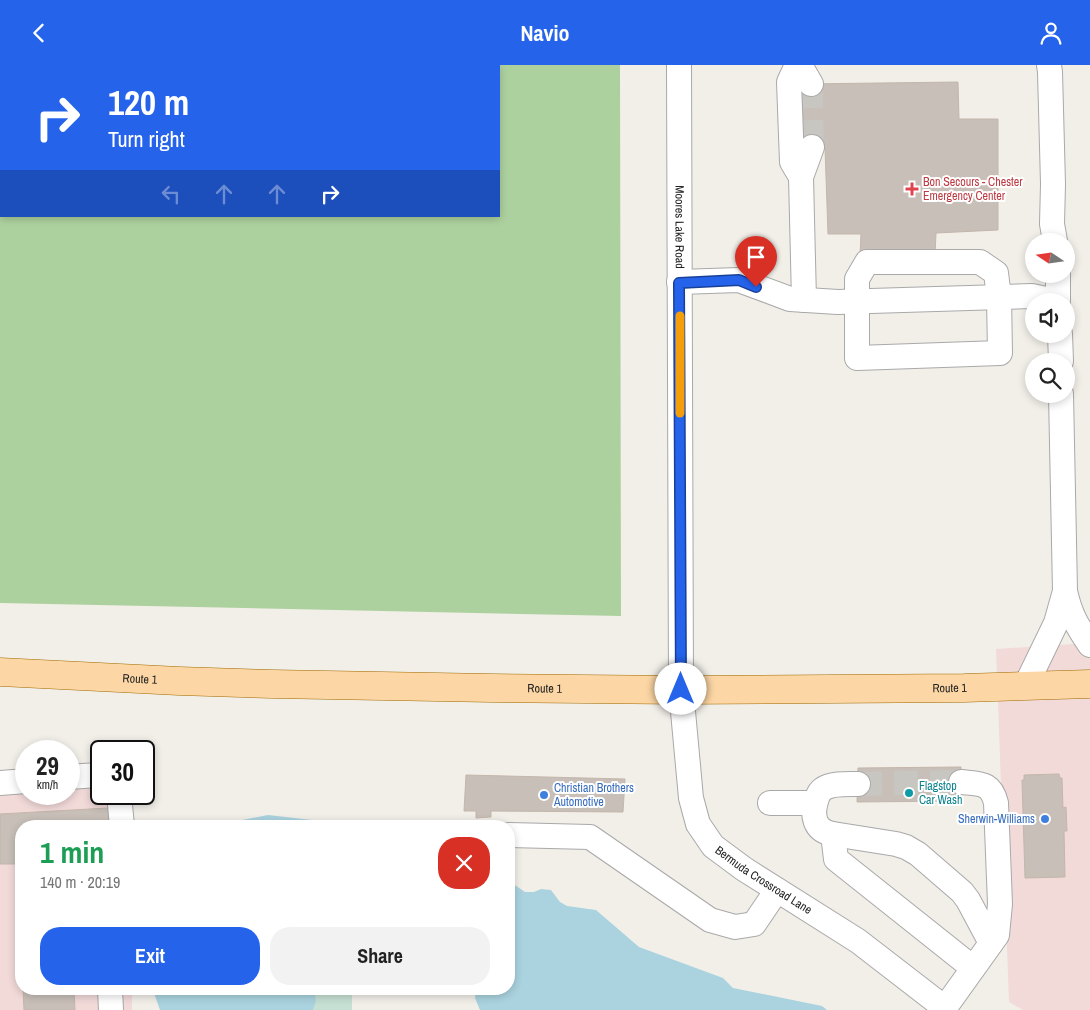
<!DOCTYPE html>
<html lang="en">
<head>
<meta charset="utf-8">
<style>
  body { margin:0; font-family:"Archivo Narrow",sans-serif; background:#f2f2f2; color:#222; height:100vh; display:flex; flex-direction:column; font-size:19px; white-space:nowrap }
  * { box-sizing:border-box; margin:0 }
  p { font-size:16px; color:#767676 }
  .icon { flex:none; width:28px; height:28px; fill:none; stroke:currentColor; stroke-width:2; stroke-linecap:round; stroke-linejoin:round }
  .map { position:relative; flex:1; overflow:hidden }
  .drawer { position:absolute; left:15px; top:755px; width:500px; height:175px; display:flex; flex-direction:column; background:#fff; border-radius:20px; box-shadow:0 2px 8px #0003 }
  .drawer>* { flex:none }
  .hud { position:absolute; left:0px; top:0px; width:500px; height:152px; box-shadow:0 2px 8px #0003; background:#2563eb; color:#fff; overflow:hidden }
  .needle { width:32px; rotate:283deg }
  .tools { position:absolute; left:1025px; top:168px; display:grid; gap:10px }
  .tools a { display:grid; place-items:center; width:50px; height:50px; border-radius:50%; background:#fff; box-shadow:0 2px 8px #0003; font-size:25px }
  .speed { position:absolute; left:15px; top:675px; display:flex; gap:10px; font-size:25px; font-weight:700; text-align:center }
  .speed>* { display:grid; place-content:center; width:65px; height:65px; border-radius:50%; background:#fff; box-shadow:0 2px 8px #0003; line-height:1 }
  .speed small { font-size:12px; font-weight:400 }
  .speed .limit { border:2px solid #111; border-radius:8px; background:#fff; color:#111 }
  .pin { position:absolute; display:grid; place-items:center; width:42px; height:42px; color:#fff; margin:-51px -21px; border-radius:50% 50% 50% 0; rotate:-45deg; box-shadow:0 0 5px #0007 }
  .pin .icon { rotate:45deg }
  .me { position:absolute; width:55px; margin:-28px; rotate:0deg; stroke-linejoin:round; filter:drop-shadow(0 0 4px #0008) }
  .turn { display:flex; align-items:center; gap:18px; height:105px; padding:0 25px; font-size:22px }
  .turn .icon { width:65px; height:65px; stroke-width:2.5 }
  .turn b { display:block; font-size:35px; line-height:42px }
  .lanes { display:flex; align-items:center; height:48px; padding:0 25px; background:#0003; justify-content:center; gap:25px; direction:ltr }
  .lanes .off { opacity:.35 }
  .round { display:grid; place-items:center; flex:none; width:52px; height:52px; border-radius:20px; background:#f2f2f2 }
  .head { display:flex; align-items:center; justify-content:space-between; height:85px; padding:0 25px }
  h1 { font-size:30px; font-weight:700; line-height:38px; color:#1e9e55 }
  .button { display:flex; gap:10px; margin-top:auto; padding:10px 25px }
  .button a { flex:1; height:58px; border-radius:20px; background:#2563eb; color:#fff; font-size:20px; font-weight:700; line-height:58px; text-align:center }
  .button a+a { background:#f2f2f2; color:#222 }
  header { display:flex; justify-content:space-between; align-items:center; height:65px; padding:0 25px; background:#2563eb; color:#fff; font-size:22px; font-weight:700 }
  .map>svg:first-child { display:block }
  .commercial { fill:#f2dad9 }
  .forest { fill:#add19e; fill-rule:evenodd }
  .wetland { fill:#c6e0d4 }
  .water { fill:#aad3df }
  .building { fill:#c7bfb8; stroke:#c4b6ab }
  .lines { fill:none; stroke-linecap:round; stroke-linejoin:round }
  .minor-tunnel { stroke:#c8c6c1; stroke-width:24; stroke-dasharray:24 12; stroke-linecap:butt }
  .minor-casing { stroke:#a9a9a9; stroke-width:26 }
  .major-casing { stroke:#a06b00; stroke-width:29 }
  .minor { stroke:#fff; stroke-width:24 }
  .major { stroke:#fcd6a4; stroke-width:28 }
  .route-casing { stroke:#184099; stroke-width:12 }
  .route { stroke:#2563eb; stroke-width:9 }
  .slow { stroke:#f59e0b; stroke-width:9 }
  .health-dot { fill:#e0444e; stroke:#fff; stroke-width:2 }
  .culture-dot { fill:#0f9aa8; stroke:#fff; stroke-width:2 }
  .shop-dot { fill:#3f7fe0; stroke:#fff; stroke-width:2 }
  .labels { text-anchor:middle; stroke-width:4; stroke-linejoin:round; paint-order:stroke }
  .health-label { font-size:12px; fill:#be3a42; stroke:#fff; text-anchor:start }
  .street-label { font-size:12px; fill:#222; stroke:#fff }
  .culture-label { font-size:12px; fill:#0d838f; stroke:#fff; text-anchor:start }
  .shop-label { font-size:12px; fill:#366cbe; stroke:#fff; text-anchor:start }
</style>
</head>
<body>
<header><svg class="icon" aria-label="back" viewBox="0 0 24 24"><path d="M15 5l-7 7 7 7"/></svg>Navio<svg class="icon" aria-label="person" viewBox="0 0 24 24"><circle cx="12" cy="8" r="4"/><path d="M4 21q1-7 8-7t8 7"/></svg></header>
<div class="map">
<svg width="1090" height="945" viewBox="0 0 1090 945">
  <rect width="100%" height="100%" fill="#f2efe9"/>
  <!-- commercial -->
  <path class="commercial" d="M1090 578V945H1023L1009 937 996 584Z
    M101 700V729H126L129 761H21V924H132V945H0V708L26 706V729H69V703Z"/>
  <!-- forest -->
  <path class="forest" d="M0 0H620L621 551 0 538ZM1 1H499V151H1Z"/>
  <!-- wetland -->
  <path class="wetland" d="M315 924H352V945H313L316 937Z"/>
  <!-- water -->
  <path class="water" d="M268 750 365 761H215L217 760Z
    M509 816 525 827H534L541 824 551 825 560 837 567 841 596 845 639 882 723 913 733 923 822 941 827 945H480L475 933 476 924H509Z
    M155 924H315L316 937 313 945H160L155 931Z"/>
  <!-- building -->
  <path class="building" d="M958 17 959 54H998V165L936 168 935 190H860L861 169H828L825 83 802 82V19Z
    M961 702V736L857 737 858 703Z
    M1059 709 1060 713H1062L1063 743 1066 742 1067 766H1064L1065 812 1025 813 1022 715H1024V710Z
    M466 710 625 714 623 747 491 746V752L476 753V746H464Z
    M108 743 109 761H21V887L16 799H0V749Z
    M23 924H74L75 945H24Z"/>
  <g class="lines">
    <!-- minor-tunnel -->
    <path class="minor-tunnel" d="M811 19 812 82
      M858 719 961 717"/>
    <defs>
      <g id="minor">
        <path id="s1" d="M679 0 681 625 691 733 698 759 713 781 744 804 858 876 937 937 945 945"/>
        <path d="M797 0 789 17 792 97 801 112"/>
        <path d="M800 0 811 19"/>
        <path d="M1049 0 1050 7 1053 119 1052 159 1055 176"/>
        <path d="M867 197H980L996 208 999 232 1000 288 857 293V214Z"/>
        <path d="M1058 209V236"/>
        <path d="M679 217 739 215 790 234 838 237 1032 231 1055 236"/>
        <path d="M804 235 801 112 812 82"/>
        <path d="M1060 269 1061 296"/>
        <path d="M1061 329 1065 526C1070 549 1077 561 1090 580"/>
        <path d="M1026 620 1056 558 1065 526"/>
        <path d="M69 712 97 710 101 713"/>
        <path d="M0 718 26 716"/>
        <path d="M858 719C849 719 831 718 823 724 820 726 818 730 817 733 811 750 814 766 833 769L836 794 973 903"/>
        <path d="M119 729 122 761"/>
        <path d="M770 738H815"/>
        <path d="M833 769 896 779 906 782 918 789 962 827 968 835 991 878"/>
        <path d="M509 770 590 772 710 855 735 862 754 859 777 825"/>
        <path d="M110 924 111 945"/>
        <path d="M944 944 997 870 1000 839 996 738C991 717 980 719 961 717"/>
      </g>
      <g id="major">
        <path id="s2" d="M0 607 179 616 272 619 491 623 681 625 964 623 1090 619"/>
      </g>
    </defs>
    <!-- minor casing -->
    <use href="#minor" class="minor-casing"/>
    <!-- major casing -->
    <use href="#major" class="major-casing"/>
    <!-- minor -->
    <use href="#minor" class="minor"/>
    <!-- major -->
    <use href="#major" class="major"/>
  </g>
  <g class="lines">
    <defs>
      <path id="route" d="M681 624 679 218 739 215 756 222"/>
    </defs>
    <!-- route casing -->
    <use href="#route" class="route-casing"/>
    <!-- route -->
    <use href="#route" class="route"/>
    <!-- slow -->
    <path class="slow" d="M680 251V348"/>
  </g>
  <!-- markers -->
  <path class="health-dot" d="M909.5 116.5h5v5h5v5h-5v5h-5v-5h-5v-5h5z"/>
  <circle class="culture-dot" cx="909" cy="728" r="5"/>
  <g class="shop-dot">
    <circle cx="544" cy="730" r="5"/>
    <circle cx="1045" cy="754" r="5"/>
  </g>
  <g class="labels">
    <!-- health labels -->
    <g class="health-label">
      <text x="923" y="121">Bon Secours - Chester<tspan x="923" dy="14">Emergency Center</tspan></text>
    </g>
    <!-- street labels -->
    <g class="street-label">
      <text dy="4" stroke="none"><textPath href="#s1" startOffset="162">Moores Lake Road</textPath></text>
      <text dy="4" stroke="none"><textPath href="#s2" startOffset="140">Route 1</textPath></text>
      <text dy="4" stroke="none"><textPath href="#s2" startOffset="950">Route 1</textPath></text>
      <text dy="4" stroke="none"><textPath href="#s2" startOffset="545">Route 1</textPath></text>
      <text dy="4" stroke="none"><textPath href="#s1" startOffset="848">Bermuda Crossroad Lane</textPath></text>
    </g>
    <!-- culture labels -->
    <g class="culture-label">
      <text x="919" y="725">Flagstop<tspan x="919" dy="14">Car Wash</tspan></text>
    </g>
    <!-- shop labels -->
    <g class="shop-label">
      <text x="554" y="727">Christian Brothers<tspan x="554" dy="14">Automotive</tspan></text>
      <text x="1035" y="758" text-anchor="end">Sherwin-Williams</text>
    </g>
  </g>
</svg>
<div class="tools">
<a><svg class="needle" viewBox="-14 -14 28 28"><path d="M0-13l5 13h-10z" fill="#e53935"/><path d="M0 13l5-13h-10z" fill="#767676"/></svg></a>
<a><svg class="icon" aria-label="sound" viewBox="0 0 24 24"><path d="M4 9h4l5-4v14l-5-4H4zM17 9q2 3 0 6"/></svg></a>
<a><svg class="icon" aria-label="search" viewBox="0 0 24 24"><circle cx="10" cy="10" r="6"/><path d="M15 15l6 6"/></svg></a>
</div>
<div class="speed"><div>29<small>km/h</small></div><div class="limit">30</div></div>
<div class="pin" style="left:756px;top:222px;background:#d93025"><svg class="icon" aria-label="arrive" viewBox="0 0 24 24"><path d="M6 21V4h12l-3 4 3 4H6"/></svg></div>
<svg class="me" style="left:681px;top:624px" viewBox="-20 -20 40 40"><circle r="19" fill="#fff"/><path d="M0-13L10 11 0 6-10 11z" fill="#2563eb"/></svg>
<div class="hud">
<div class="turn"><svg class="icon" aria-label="right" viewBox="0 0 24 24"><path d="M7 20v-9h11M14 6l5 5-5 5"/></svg><div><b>120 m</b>Turn right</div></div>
<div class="lanes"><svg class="icon off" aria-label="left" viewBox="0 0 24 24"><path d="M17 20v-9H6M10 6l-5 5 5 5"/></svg><svg class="icon off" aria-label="ahead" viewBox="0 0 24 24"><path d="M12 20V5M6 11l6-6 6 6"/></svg><svg class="icon off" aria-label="ahead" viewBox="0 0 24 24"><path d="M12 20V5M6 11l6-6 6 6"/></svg><svg class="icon" aria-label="right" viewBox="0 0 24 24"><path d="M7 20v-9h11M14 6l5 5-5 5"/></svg></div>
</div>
<section class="drawer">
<div class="head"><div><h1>1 min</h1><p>140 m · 20:19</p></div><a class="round" style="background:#d93025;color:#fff"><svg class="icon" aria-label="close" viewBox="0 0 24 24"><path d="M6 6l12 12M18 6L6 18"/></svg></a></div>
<div class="button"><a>Exit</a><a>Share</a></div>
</section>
</div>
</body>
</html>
